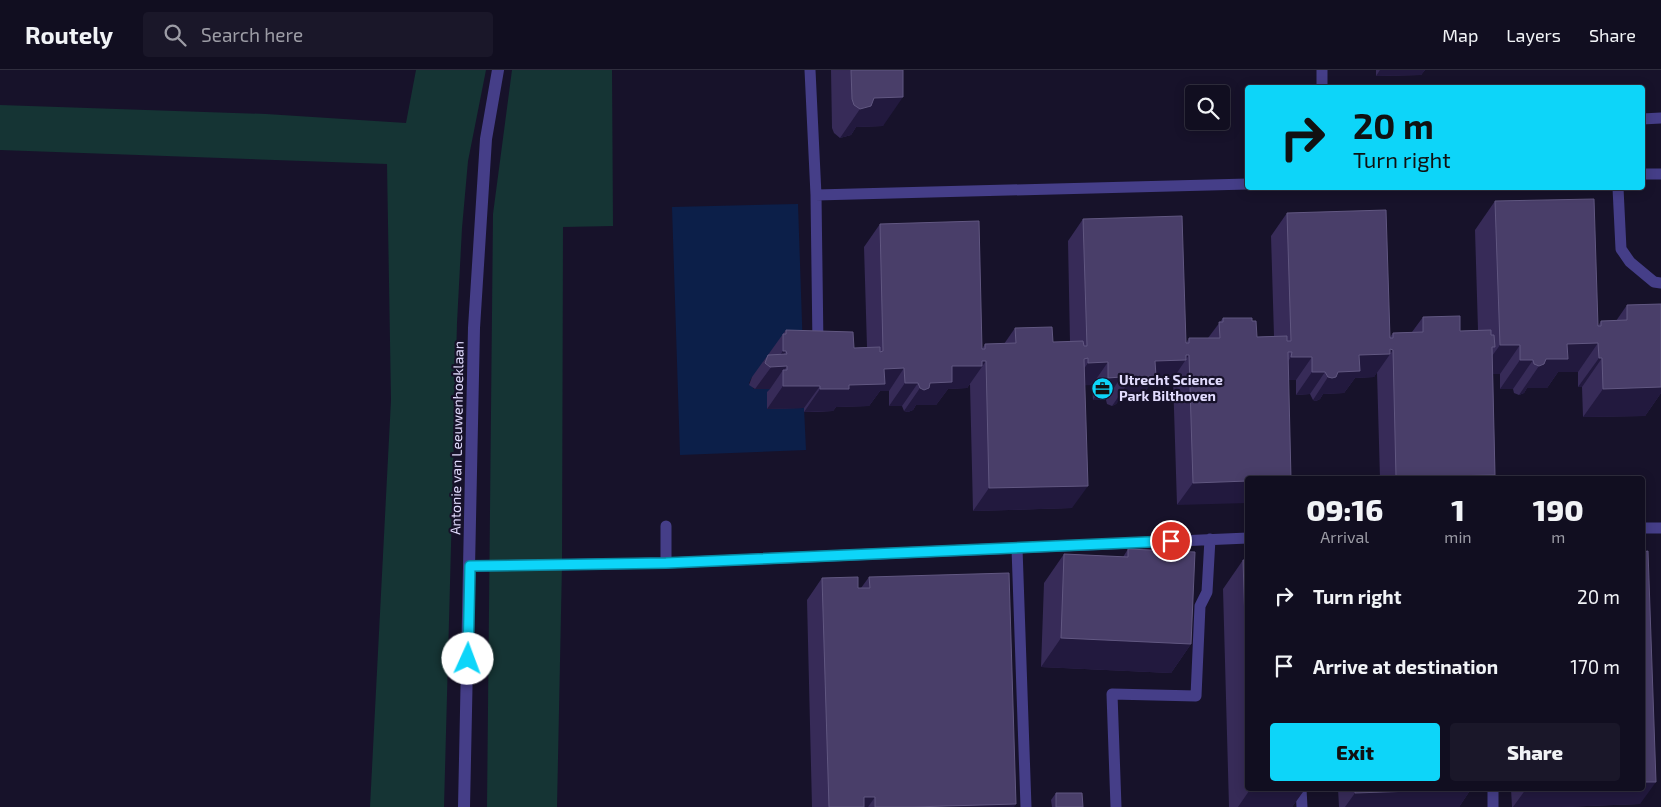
<!DOCTYPE html>
<html lang="en">
<head>
<meta charset="utf-8">
<style>
  body { margin:0; font-family:"Exo 2",sans-serif; background:#1a1729; color:#f1f3f6; height:100vh; display:flex; flex-direction:column; font-size:19px; white-space:nowrap }
  * { box-sizing:border-box; margin:0 }
  p { font-size:16px; color:#9c9ca5 }
  .icon { flex:none; width:28px; height:28px; fill:none; stroke:currentColor; stroke-width:2; stroke-linecap:round; stroke-linejoin:round }
  .map { position:relative; flex:1; overflow:hidden }
  .drawer { position:absolute; left:1245px; top:406px; width:400px; height:315px; display:flex; flex-direction:column; background:#110e20; border-radius:5px; box-shadow:0 2px 12px #0003,0 0 0 1px #302e3e }
  .drawer>* { flex:none }
  .top-card { position:absolute; left:1245px; top:15px; width:400px; height:105px; border-radius:5px; box-shadow:0 2px 12px #0003,0 0 0 1px #302e3e; background:#0dd5f9; color:#111; overflow:hidden }
  .buttons { position:absolute; left:1185px; top:15px; display:grid; gap:10px }
  .buttons a { display:grid; place-items:center; width:45px; height:45px; border-radius:5px; background:#110e20; box-shadow:0 2px 12px #0003,0 0 0 1px #302e3e; font-size:25px }
  .pin { position:absolute; display:grid; place-items:center; width:42px; height:42px; color:#fff; margin:-21px; border:2px solid #fff; border-radius:50%; box-shadow:0 1px 5px #0007 }
  .me { position:absolute; width:55px; margin:-28px; rotate:2deg; stroke-linejoin:round; filter:drop-shadow(0 0 4px #0008) }
  .turn { display:flex; align-items:center; gap:18px; height:105px; padding:0 25px; font-size:22px }
  .turn .icon { width:65px; height:65px; stroke-width:2.5 }
  .turn b { display:block; font-size:35px; line-height:42px }
  .eta { display:flex; justify-content:space-evenly; align-items:center; height:85px; text-align:center }
  .eta b { font-size:30px; font-weight:800; line-height:35px }
  .primary-button { display:flex; gap:10px; margin-top:auto; padding:10px 25px }
  .primary-button a { flex:1; height:58px; border-radius:5px; background:#0dd5f9; color:#111; font-size:20px; font-weight:800; line-height:58px; text-align:center }
  .primary-button a+a { background:#1a1729; color:#f1f3f6 }
  ul { padding:0; list-style:none }
  li { display:flex; align-items:center; gap:15px; height:70px; padding:0 25px }
  li div { flex:1 }
  li b { display:block; font-size:19px }
  li em { font-style:normal }
  header { display:flex; align-items:center; gap:30px; box-sizing:border-box; height:70px; padding:0 25px; background:#110e20; border-bottom:1px solid #302e3e }
  header strong { font-size:24px }
  nav { display:flex; gap:28px; margin-inline-start:auto; font-size:18px }
  .search { width:350px; height:45px; background:#1a1729; display:flex; align-items:center; gap:12px; box-sizing:border-box; padding:0 18px; border-radius:5px; color:#9c9ca5; font-size:19px }
  .map>svg:first-child { display:block }
  .green { fill:#153434 }
  .water { fill:#0c1f49 }
  .lines { fill:none; stroke-linecap:round; stroke-linejoin:round }
  .lane { stroke:#453e88; stroke-width:11 }
  .street { stroke:#453e88; stroke-width:12 }
  .wall { fill:#372b58 }
  .shaded-wall { fill:#22193e }
  .building { fill:#493e69; stroke:#615781 }
  .route-casing { stroke:#088aa2; stroke-width:12 }
  .route { stroke:#0dd5f9; stroke-width:9 }
  .labels { text-anchor:middle; stroke-width:4.5; stroke-linejoin:round; paint-order:stroke }
  .poi-label { font-size:14px; font-weight:bold; fill:#e2dcfe; stroke:#17122a; text-anchor:start }
  .street-label { font-size:14px; fill:#e2dcfe; stroke:#17122a }
</style>
</head>
<body>
<header>
<strong>Routely</strong>
<div class="search"><svg class="icon" aria-label="search" viewBox="0 0 24 24"><circle cx="10" cy="10" r="6"/><path d="M15 15l6 6"/></svg>Search here</div>
<nav><a>Map</a><a>Layers</a><a>Share</a></nav>
</header>
<div class="map">
<svg width="1661" height="737" viewBox="0 0 1661 737">
  <rect width="100%" height="100%" fill="#17122a"/>
  <!-- green -->
  <path class="green" d="M416 0H486L468 91 462 158 457 253 444 737H370L391 330 387 94 0 80V35L266 44 406 53Z
    M512 0H612L613 156 563 157 562 495 557 737H487L493 144Z"/>
  <!-- water -->
  <path class="water" d="M798 134 803 282 752 307 749 313 754 319H771L767 323 768 339 804 338 806 380 680 385 672 137Z"/>
  <g class="lines">
    <!-- lane -->
    <path class="lane" d="M810 0 816 125 1248 114
      M1322 18V0
      M1642 49 1661 48
      M1642 104H1661
      M1618 118 1621 179 1630 192 1654 212 1661 213
      M816 125 818 276
      M1642 458H1661
      M1017 478 1026 737
      M666 493V456
      M470 496 666 493 1248 468
      M1301 719 1302 737
      M1493 719V737
      M1116 737 1112 624 1196 626 1200 536 1207 522 1210 469"/>
    <!-- street -->
    <path class="street" d="M464 737 474 258 486 69 498 0"/>
  </g>
  <!-- wall -->
  <path class="wall" d="M831 0H903L883 56 856 57 851 65 840 68 834 63 832 58Z
    M1376 0H1425L1421 5 1376 6Z
    M1495 131 1598 256 1601 251H1616L1627 235 1661 234V323L1645 346 1583 347 1582 317H1578V302H1558L1547 318H1527L1524 323 1519 325 1514 323 1513 319H1500V304H1493L1495 405 1493 409H1380L1377 302 1374 307 1355 308 1344 323 1323 324 1320 329 1316 331 1313 330 1310 324 1296 325V310H1289L1177 435 1173 308 1170 313H1151L1140 329 1119 330 1116 334 1112 336 1107 334 1106 330H1093L1092 315H1085L1072 438 973 441 970 314 967 318 948 319 936 335H916L913 340 908 342 904 341 902 336H889V321H880L869 336 836 337 833 341 815 342H804V338L767 339V322L770 319H755L749 315 752 307 783 264 786 260 854 278 867 277 864 177 880 154 982 279 985 274H1004L1015 258 1053 272H1070L1068 171 1083 149 1186 273 1189 268H1208L1223 248 1252 251 1257 267 1274 266 1271 166 1287 143 1390 267 1393 263 1412 262 1423 247 1460 261 1478 260 1475 160Z
    M1128 479 1191 574 1171 603 1041 597 1044 513 1064 484 1123 487Z
    M1243 490H1248V719H1305L1292 737H1229L1223 519Z
    M869 507 1014 737H812L807 530 822 508 858 518H861Z
    M1338 719H1471L1459 737H1339Z
    M1511 719H1642L1640 734 1561 737H1512Z
    M1056 723 1083 737H1052L1051 730Z"/>
  <!-- shaded-wall -->
  <path class="shaded-wall" d="M1380 0H1425L1421 5 1376 6Z
    M903 27 883 56 856 57 851 65 840 68 860 39 874 28Z
    M1598 273 1578 302H1558L1547 318H1527L1524 323 1519 325 1539 296 1546 289 1567 274Z
    M1500 275H1520L1500 304H1479Z
    M1390 279 1393 280 1374 307 1355 308 1344 323 1323 324 1320 329 1316 331 1313 330 1328 307 1338 302 1359 285Z
    M783 281H786L775 297 787 296 783 302V300L770 319H755Z
    M1186 285H1189L1170 313H1151L1140 329 1119 330 1116 334 1112 336 1128 313 1134 307 1155 291Z
    M1291 287H1312L1296 310H1276Z
    M1599 288H1602L1582 317H1578Z
    M1520 290H1533L1513 319H1500Z
    M982 291H986L967 318 948 319 936 335H916L913 340 908 342 904 341 920 318 930 313 952 296Z
    M1108 292 1092 315 1072 316 1088 293Z
    M904 298 889 321H880L869 336 836 337 833 341 804 342 820 319 849 315 884 299Z
    M1312 302H1325L1310 324 1296 325Z
    M1121 307 1106 330H1093L1108 308Z
    M905 313H918L902 336H889Z
    M783 316H820L804 338 767 339Z
    M1661 317V323L1645 346 1583 347 1603 319Z
    M1495 405 1493 409H1395L1396 407Z
    M1248 411V433L1177 435 1193 413Z
    M1088 416 1072 438 973 441 989 418Z
    M1061 568 1191 574 1171 603 1041 597Z
    M1642 712H1656L1640 734 1561 737H1513L1526 719H1642Z
    M1305 719 1292 737H1238L1249 721Z
    M1471 719 1459 737H1345L1355 723Z
    M864 727H875L868 737H857Z
    M1016 734 1014 737H912Z"/>
  <!-- building -->
  <path class="building" d="M851 0H903V27L874 28 871 36 860 39 854 35 852 29Z
    M1594 129 1598 256H1601V251L1627 250V235L1661 234V317L1603 319 1602 288H1599L1598 273 1567 274 1568 289H1546L1544 294 1539 296 1534 294 1533 290H1520V275H1500L1495 131Z
    M1386 140 1390 268H1393V263L1423 262V247L1460 246V261L1491 260V265H1494L1495 277H1492L1495 405 1396 407 1393 280 1390 279V284L1359 285 1360 301 1338 302 1336 307 1332 308 1328 307 1325 302H1312V287H1291L1292 282H1288L1291 409H1248V411L1193 413 1189 285H1186V290L1155 291 1156 306 1134 307 1132 312 1128 313 1123 311 1121 307 1108 308V292L1088 293V288L1084 289 1088 416 989 418 986 291H982V296H952V312L930 313 929 318 924 320 920 318 918 313H905L904 298 884 299 885 314 849 315V319H820V316H783V300H787V296L770 297 765 293 768 285 787 284 786 281H783V264H786V260L853 262 854 278 880 277V282L883 281 880 154 979 151 982 279H985V274L1016 273 1015 258 1052 257 1053 272 1083 271 1084 276H1087L1083 149 1182 146 1186 273H1189V268H1220L1219 252H1223V248H1252V251H1256L1257 267 1287 266V271H1291L1287 143Z
    M1128 479 1195 482 1191 574 1061 568 1064 484 1128 487Z
    M1648 481 1656 712H1642V482Z
    M1243 490H1248V646Z
    M1009 503 1016 734 912 737H875V727H864V737H829L822 508 858 507V518H870L869 507Z
    M1249 719H1305L1249 721Z
    M1355 719H1471L1355 723Z
    M1056 723H1082L1083 737H1056Z"/>
  <g class="lines">
    <defs>
      <path id="route" d="M468 589 470 496 666 493 1171 471"/>
    </defs>
    <!-- route casing -->
    <use href="#route" class="route-casing"/>
    <!-- route -->
    <use href="#route" class="route"/>
  </g>
  <!-- icons -->
  <defs>
    <symbol id="office-disc" viewBox="-11 -11 22 22"><circle r="9.5" fill="#0dd5f9" stroke="#17122a"/><path d="M-6-3h4V-5.5h4V-3h4V5H-6ZM-1-4.5V-3h2v-1.5ZM-6 0V1H6V0Z" fill="#111"/></symbol>
  </defs>
  <g fill-rule="evenodd">
    <use href="#office-disc" x="1090" y="306" width="25" height="25"/>
  </g>
  <g class="labels">
    <!-- poi labels -->
    <g class="poi-label">
      <text x="1119" y="315">Utrecht Science<tspan x="1119" dy="16">Park Bilthoven</tspan></text>
    </g>
    <!-- street labels -->
    <g class="street-label">
      <text transform="translate(457 368) rotate(-89)" y="5">Antonie van Leeuwenhoeklaan</text>
    </g>
  </g>
</svg>
<div class="buttons">
<a><svg class="icon" aria-label="search" viewBox="0 0 24 24"><circle cx="10" cy="10" r="6"/><path d="M15 15l6 6"/></svg></a>
</div>
<div class="pin" style="left:1171px;top:471px;background:#d93025"><svg class="icon" aria-label="arrive" viewBox="0 0 24 24"><path d="M6 21V4h12l-3 4 3 4H6"/></svg></div>
<svg class="me" style="left:468px;top:589px" viewBox="-20 -20 40 40"><circle r="19" fill="#fff"/><path d="M0-13L10 11 0 6-10 11z" fill="#0dd5f9"/></svg>
<div class="top-card">
<div class="turn"><svg class="icon" aria-label="right" viewBox="0 0 24 24"><path d="M7 20v-9h11M14 6l5 5-5 5"/></svg><div><b>20 m</b>Turn right</div></div>
</div>
<section class="drawer">
<div class="eta">
<div><b>09:16</b><p>Arrival</p></div>
<div><b>1</b><p>min</p></div>
<div><b>190</b><p>m</p></div>
</div>
<ul>
<li><svg class="icon" aria-label="right" viewBox="0 0 24 24"><path d="M7 20v-9h11M14 6l5 5-5 5"/></svg><div><b>Turn right</b></div><em>20 m</em></li>
<li><svg class="icon" aria-label="arrive" viewBox="0 0 24 24"><path d="M6 21V4h12l-3 4 3 4H6"/></svg><div><b>Arrive at destination</b></div><em>170 m</em></li>
</ul>
<div class="primary-button"><a>Exit</a><a>Share</a></div>
</section>
</div>
</body>
</html>
